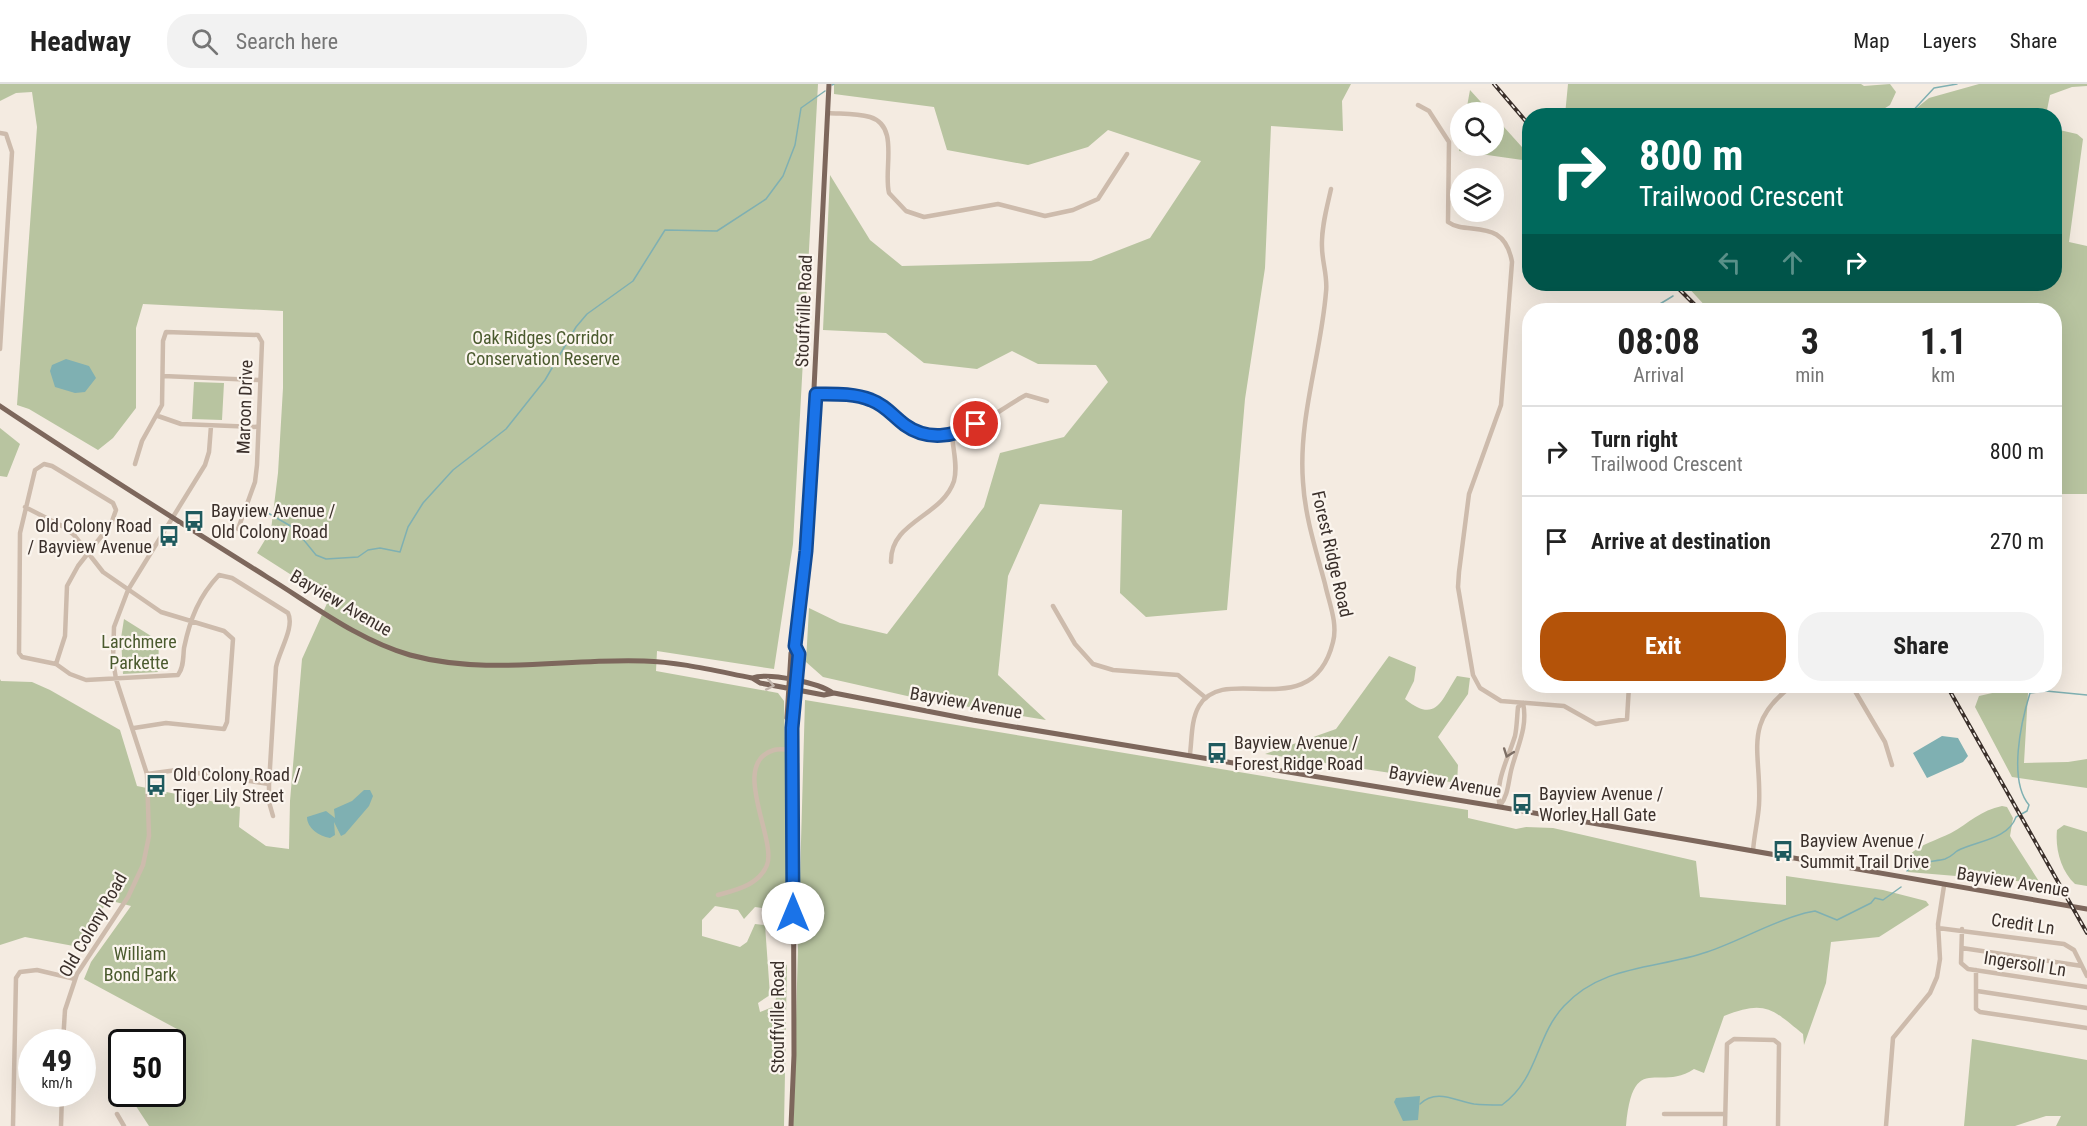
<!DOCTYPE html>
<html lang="en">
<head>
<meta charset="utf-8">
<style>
  body { margin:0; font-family:"Roboto Condensed",sans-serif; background:#f2f2f2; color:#222; height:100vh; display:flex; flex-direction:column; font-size:22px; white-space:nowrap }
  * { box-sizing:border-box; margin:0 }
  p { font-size:20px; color:#767676 }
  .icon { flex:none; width:33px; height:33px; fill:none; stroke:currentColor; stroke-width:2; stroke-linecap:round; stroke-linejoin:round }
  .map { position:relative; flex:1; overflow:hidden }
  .sheet { position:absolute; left:1522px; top:219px; width:540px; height:390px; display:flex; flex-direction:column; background:#fff; border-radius:24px; box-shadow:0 6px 24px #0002 }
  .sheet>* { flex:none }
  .hud { position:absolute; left:1522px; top:24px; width:540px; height:183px; border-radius:24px; box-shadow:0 6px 24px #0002; background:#00695c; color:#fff; overflow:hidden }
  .controls { position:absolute; left:1450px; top:18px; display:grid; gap:12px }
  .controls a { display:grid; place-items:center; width:54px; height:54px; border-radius:50%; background:#fff; box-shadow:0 6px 24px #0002; font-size:30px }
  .speed { position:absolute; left:18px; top:945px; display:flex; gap:12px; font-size:30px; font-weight:700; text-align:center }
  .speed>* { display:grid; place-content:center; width:78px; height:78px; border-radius:50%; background:#fff; box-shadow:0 6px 24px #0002; line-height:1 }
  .speed small { font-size:15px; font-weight:400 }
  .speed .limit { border:3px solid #111; border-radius:9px; background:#fff; color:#111 }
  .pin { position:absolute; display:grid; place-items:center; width:51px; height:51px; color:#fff; margin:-26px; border:3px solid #fff; border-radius:50%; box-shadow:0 2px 6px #0007 }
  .me { position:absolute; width:66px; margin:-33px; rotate:0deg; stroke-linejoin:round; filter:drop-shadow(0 0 4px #0008) }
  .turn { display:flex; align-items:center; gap:21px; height:126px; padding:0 18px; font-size:27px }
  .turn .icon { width:78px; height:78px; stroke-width:2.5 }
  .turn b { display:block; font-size:42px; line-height:51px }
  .lanes { display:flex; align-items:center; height:57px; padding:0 18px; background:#0003; justify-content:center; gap:30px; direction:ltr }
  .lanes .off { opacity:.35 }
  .eta { display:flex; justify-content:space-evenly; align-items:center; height:102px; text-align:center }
  .eta b { font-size:36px; font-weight:700; line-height:42px }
  .cta { display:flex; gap:12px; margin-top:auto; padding:12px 18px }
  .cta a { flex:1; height:69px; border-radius:24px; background:#b45309; color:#fff; font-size:24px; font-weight:700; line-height:69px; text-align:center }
  .cta a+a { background:#f2f2f2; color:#222 }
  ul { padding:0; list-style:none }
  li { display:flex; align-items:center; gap:18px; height:90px; padding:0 18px; border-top:2px solid #e0e0e0 }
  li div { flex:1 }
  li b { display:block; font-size:22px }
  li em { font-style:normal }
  header { display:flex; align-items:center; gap:36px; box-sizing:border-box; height:84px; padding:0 30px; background:#fff; border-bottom:2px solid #e0e0e0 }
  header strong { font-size:28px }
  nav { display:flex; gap:33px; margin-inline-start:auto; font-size:21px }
  .search { width:420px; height:54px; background:#f2f2f2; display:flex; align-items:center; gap:15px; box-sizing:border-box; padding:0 21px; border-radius:24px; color:#767676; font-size:22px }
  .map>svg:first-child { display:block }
  .green { fill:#b8c4a0 }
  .water { fill:#7fb0b2 }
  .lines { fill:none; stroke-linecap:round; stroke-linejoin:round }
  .stream { stroke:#7fb0b2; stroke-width:1.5 }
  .minor { stroke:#cdbbac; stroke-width:4.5 }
  .major { stroke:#7d675c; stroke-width:5 }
  .rail-casing { stroke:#3b302b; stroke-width:4 }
  .rail { stroke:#fbf5ee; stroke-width:1.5; stroke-dasharray:4.5; stroke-linecap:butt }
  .oneway { stroke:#c2b5ac }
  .oneway2 { stroke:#7d6f65 }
  .route-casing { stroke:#114b97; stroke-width:15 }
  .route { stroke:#1a73e8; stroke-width:10 }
  .labels { text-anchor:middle; stroke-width:4.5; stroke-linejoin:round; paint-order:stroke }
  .street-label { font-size:18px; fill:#3b302b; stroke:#fbf5ee }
  .park-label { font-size:18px; fill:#4a5a2e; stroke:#fbf5ee }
  .poi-label { font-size:18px; fill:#3b302b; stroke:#fbf5ee; text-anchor:start }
</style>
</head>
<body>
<header>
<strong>Headway</strong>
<div class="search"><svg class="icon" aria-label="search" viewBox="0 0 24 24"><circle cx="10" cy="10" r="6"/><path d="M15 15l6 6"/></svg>Search here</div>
<nav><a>Map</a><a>Layers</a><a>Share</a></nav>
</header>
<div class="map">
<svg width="2087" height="1042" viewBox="0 0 2087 1042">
  <rect width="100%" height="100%" fill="#f4ebe1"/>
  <!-- green -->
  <path class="green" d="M0 0H818L793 460 774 585 657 567 656 587 778 609 784 617 789 828 755 823 744 835 738 826 715 822 702 836V852L740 863 747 858 755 840 765 841 770 911 758 919 760 928 775 922 780 879 787 881 784 1042H149L128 1010H172L173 996H176L177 945 84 895 91 878 131 822 108 816 79 863 25 853 0 861V595L1 597 32 598 50 606 120 646 137 702 240 723 239 743 266 762 289 765 290 717 302 575 329 515 257 469 271 446 278 389 283 304V227L143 220 136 244V324L113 354 98 366 29 325 17 321 37 43 32 8 16 9 0 17Z
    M834 0H1351L1342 17 1343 47 1271 42 1265 184 1245 315 1227 526 1146 533 1120 509 1122 426 1040 420 1008 492 998 591 1046 636 916 614 823 593 806 578 809 524 840 539 887 550 984 423 1000 369 1064 353 1108 298 1096 281 1038 280 1012 267 977 285 924 279 886 249 823 246 830 91 870 156 902 182 1091 177 1150 154 1201 77 1108 46 1088 63 1028 81 947 66 934 23 834 10Z
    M1568 0H1861L1864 2 1890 0 1896 8 1890 21 1874 31H1565Z
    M1979 0H2087V2L2072 3 2050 11 2046 31H1908L1929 14Z
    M1470 6 1490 28H1466Z
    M1494 32 1530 72V77L1459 67 1461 56V62H1494Z
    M2055 45 2077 50 2083 55 2069 158 2087 162V410H2055V226H1709L1685 200H2055Z
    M194 298 224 299 222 336 192 335Z
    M0 344 20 360 7 393 0 392Z
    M124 535 159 557 158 588 123 590 121 554Z
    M1389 572 1416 583 1414 597 1405 615C1436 640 1441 617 1457 592L1470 594 1468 610 1438 653 1458 681 1457 699 1265 670 1336 645Z
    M2008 602 2028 609 2024 679 2068 678 2087 675V704L2012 693 1975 623 1979 612 2001 607Z
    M805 616 1468 726V734L1516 745 1526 743 1553 744 1696 777 1700 813 1786 821V792L1883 806 1926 817 1929 821 1879 853 1831 858 1826 899 1804 961 1803 950C1771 924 1765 916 1724 932L1704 989 1694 985C1658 1009 1633 966 1626 1042H793Z
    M2002 722 2007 723 2013 734 2010 752 2040 799 1908 788 1909 771C1921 760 1937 756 1951 749 1969 739 1981 726 2002 722Z
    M2064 741 2087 748V802L2075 800C2061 787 2055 765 2057 746Z
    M1972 955 2087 976V1042H2056L2061 1032H2046L2015 1042H1964Z"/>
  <!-- water -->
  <path class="water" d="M66 275 89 282 96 294 85 308 75 309 55 303 50 287 52 281Z
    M1942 652 1958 654 1968 672 1963 678 1927 694 1913 669Z
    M364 706H370L373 712 369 722 345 750 341 752 334 738 335 751 330 754C319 752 307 744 307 733L326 727 335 734 334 725 352 717Z
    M1420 1012 1418 1036 1403 1037 1394 1018 1396 1014Z"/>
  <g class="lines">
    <!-- stream -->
    <path class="stream" d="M832 1 834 0
      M1743 32C1755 26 1815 25 1826 32
      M1908 32 1934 4 1957 0
      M1693 200H1694
      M1650 226 1673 212
      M268 429 294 444 316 471 326 475 358 473 368 466 380 464 400 468 408 443 423 419 453 386 506 345 545 296 576 243 587 230 633 197 665 146 717 147 766 115 783 92 795 61 801 24 825 7
      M1907 787C1916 777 1933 778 1945 775 1951 773 1953 770 1957 767 1975 757 2008 756 2016 733L2027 727 2029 721C2008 696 2021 638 2030 609L2046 607 2087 611
      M1420 1020C1436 1004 1456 1017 1474 1020 1483 1021 1492 1021 1502 1021 1539 994 1535 953 1564 922 1603 880 1658 885 1707 868 1740 857 1771 838 1805 829L1815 827 1837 836 1871 819 1875 814 1883 816 1901 803"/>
    <!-- minor -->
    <path class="minor" d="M1418 21 1429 27 1449 58 1448 138C1467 152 1504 132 1512 178L1501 321 1469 410 1459 488 1458 503 1473 591 1480 604 1501 617 1564 622 1596 640 1627 635 1629 602
      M828 29C841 30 856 29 870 33 900 42 883 85 889 109L906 127 924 133 998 120 1045 132 1073 126 1098 115 1127 70
      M0 49 6 50 12 68 0 265
      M163 292 258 296
      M815 310C834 310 853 308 871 315 900 327 914 360 953 351 978 345 1003 323 1026 311L1047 317
      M158 332 181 340 258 343
      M135 380 142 357 162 321 163 257 166 248 258 251 262 258 257 381 255 398 238 445
      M25 423 64 443 74 451 103 488 161 528 224 547 233 555 227 638 224 645 166 639 134 644
      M891 478C890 437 942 433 954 397 958 382 953 366 952 351
      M1053 522 1075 560 1093 580 1113 586 1178 591 1206 614
      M56 580 65 552 67 502 78 482 111 440 116 426 113 419 52 382 44 380 35 386 20 449 19 569 22 573 56 580 70 590 86 596 178 591C184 583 183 573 184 564 190 535 199 512 219 491L232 494 288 529C295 543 279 567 276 583L269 700V718L273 732
      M1852 602 1885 658 1892 681
      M1190 670C1192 654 1191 636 1199 622 1225 577 1312 643 1333 558 1338 539 1329 519 1325 500 1316 466 1305 433 1303 398 1298 334 1321 271 1326 208 1328 193 1322 178 1322 163 1321 144 1327 123 1331 105
      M147 690 177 686 269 700
      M1500 722C1509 710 1508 697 1512 683 1518 661 1528 642 1523 619
      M1500 723C1494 699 1508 675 1515 652 1517 643 1517 632 1518 623L1523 619
      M1753 767C1754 752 1758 736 1759 721 1762 669 1741 639 1792 602
      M718 811C736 806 759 801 767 781 777 755 729 679 774 666 780 664 787 666 792 666
      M1938 844 2064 860 2074 866 2087 892
      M1962 845 1961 879 1968 885 2087 903
      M1962 864 2082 882
      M1976 886V925L1980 928 2087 944
      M1977 907 2087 924
      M63 958 65 926 77 890 128 813 143 781 149 752 147 690 116 595 113 576 114 543 128 506 205 381 209 368 211 342
      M117 1030 124 1042
      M1664 1030H1725
      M13 1042 16 894 20 888 37 886 75 895
      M61 1042 62 1010
      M1725 1042 1727 960 1734 955 1774 956 1779 960 1778 1042
      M1886 1042 1893 954 1930 909 1937 893 1940 875 1938 840 1944 802"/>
    <!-- major -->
    <path class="major" d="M0 322C88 381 178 437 267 493 313 521 358 556 410 571 488 592 566 574 644 577 680 578 716 587 752 594L760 599 824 611 834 609 973 636 1500 723 2087 825
      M752 594C769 588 819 599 833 609
      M793 644 787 634 791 569 795 562 806 467 829 0
      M791 1042 794 971 793 644 799 570 795 562"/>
    <defs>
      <path id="rail" d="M1494 0 1530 42
        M1674 200 1700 226
        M1947 602 2087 849"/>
    </defs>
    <!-- rail casing -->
    <use href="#rail" class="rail-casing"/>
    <!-- rail -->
    <use href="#rail" class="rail"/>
  </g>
  <!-- one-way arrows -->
  <defs><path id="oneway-chevron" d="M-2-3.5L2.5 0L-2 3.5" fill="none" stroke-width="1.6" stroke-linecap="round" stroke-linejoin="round" transform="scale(1.5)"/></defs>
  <use class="oneway" href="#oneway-chevron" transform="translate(770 601) rotate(11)"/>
  <use class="oneway2" href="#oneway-chevron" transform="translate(1508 669) rotate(110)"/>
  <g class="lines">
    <defs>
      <path id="route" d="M793 829 792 644 799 570 795 562 806 467 816 310C834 310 854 309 871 316 885 321 893 332 905 341 927 357 954 353 976 340"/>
    </defs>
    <!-- route casing -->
    <use href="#route" class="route-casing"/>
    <!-- route -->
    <use href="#route" class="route"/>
  </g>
  <!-- icons -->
  <defs>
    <symbol id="bus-bare" viewBox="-9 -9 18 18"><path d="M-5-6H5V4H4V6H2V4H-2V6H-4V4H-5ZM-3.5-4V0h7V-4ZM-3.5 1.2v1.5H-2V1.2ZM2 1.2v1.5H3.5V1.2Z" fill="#1f5a5e" stroke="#fbf5ee" stroke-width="2.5" paint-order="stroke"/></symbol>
  </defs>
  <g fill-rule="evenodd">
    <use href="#bus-bare" x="179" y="422" width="30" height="30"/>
    <use href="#bus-bare" x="154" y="437" width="30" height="30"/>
    <use href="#bus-bare" x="1202" y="654" width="30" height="30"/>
    <use href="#bus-bare" x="141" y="686" width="30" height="30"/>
    <use href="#bus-bare" x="1507" y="705" width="30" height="30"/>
    <use href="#bus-bare" x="1768" y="752" width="30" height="30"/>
  </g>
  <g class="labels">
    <!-- street labels -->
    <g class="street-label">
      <text transform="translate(804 227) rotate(-88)" y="6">Stouffville Road</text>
      <text transform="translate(245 323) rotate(-88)" y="6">Maroon Drive</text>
      <text transform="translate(1332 470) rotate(77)" y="6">Forest Ridge Road</text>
      <text transform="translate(341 519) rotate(30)" y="6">Bayview Avenue</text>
      <text transform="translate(966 619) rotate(10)" y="6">Bayview Avenue</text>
      <text transform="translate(1445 698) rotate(10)" y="6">Bayview Avenue</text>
      <text transform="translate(2013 798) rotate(9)" y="6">Bayview Avenue</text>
      <text transform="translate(2023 840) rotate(8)" y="6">Credit Ln</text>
      <text transform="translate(93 841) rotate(-60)" y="6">Old Colony Road</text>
      <text transform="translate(2025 880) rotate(9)" y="6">Ingersoll Ln</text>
      <text transform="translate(778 933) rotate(-90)" y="6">Stouffville Road</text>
    </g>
    <!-- park labels -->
    <g class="park-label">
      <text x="543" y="260">Oak Ridges Corridor<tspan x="543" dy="21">Conservation Reserve</tspan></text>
      <text x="139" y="564">Larchmere<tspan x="139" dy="21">Parkette</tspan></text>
      <text x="140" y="876">William<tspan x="140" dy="21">Bond Park</tspan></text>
    </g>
    <!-- poi labels -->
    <g class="poi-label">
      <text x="211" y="433">Bayview Avenue /<tspan x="211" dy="21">Old Colony Road</tspan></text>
      <text x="152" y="448" text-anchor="end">Old Colony Road<tspan x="152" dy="21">/ Bayview Avenue</tspan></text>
      <text x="1234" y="665">Bayview Avenue /<tspan x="1234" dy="21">Forest Ridge Road</tspan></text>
      <text x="173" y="697">Old Colony Road /<tspan x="173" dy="21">Tiger Lily Street</tspan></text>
      <text x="1539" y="716">Bayview Avenue /<tspan x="1539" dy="21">Worley Hall Gate</tspan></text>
      <text x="1800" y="763">Bayview Avenue /<tspan x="1800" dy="21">Summit Trail Drive</tspan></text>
    </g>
  </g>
</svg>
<div class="controls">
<a><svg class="icon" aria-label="search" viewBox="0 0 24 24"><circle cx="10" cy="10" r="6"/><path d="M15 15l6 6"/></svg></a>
<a><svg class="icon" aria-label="layers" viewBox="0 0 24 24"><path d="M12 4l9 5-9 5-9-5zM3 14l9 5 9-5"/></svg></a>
</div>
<div class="speed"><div>49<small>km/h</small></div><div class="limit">50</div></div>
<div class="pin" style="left:976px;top:340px;background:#d93025"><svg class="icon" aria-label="arrive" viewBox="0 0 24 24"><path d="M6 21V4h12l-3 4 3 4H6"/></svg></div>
<svg class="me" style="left:793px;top:829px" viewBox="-20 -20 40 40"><circle r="19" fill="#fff"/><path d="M0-13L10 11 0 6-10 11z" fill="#1a73e8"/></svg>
<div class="hud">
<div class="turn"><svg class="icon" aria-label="right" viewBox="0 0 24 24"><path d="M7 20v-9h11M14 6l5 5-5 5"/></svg><div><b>800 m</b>Trailwood Crescent</div></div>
<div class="lanes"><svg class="icon off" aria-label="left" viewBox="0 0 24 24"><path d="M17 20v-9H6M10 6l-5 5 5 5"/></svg><svg class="icon off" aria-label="ahead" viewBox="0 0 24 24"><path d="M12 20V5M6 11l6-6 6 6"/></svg><svg class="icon" aria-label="right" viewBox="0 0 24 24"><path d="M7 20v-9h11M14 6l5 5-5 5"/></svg></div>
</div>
<section class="sheet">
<div class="eta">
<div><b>08:08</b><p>Arrival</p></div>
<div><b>3</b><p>min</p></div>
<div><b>1.1</b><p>km</p></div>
</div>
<ul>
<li><svg class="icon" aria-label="right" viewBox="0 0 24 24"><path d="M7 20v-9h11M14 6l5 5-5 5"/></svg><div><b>Turn right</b><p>Trailwood Crescent</p></div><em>800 m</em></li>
<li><svg class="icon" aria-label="arrive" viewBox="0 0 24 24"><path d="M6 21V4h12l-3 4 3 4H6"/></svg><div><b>Arrive at destination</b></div><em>270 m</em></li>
</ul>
<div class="cta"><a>Exit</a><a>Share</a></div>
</section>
</div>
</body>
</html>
